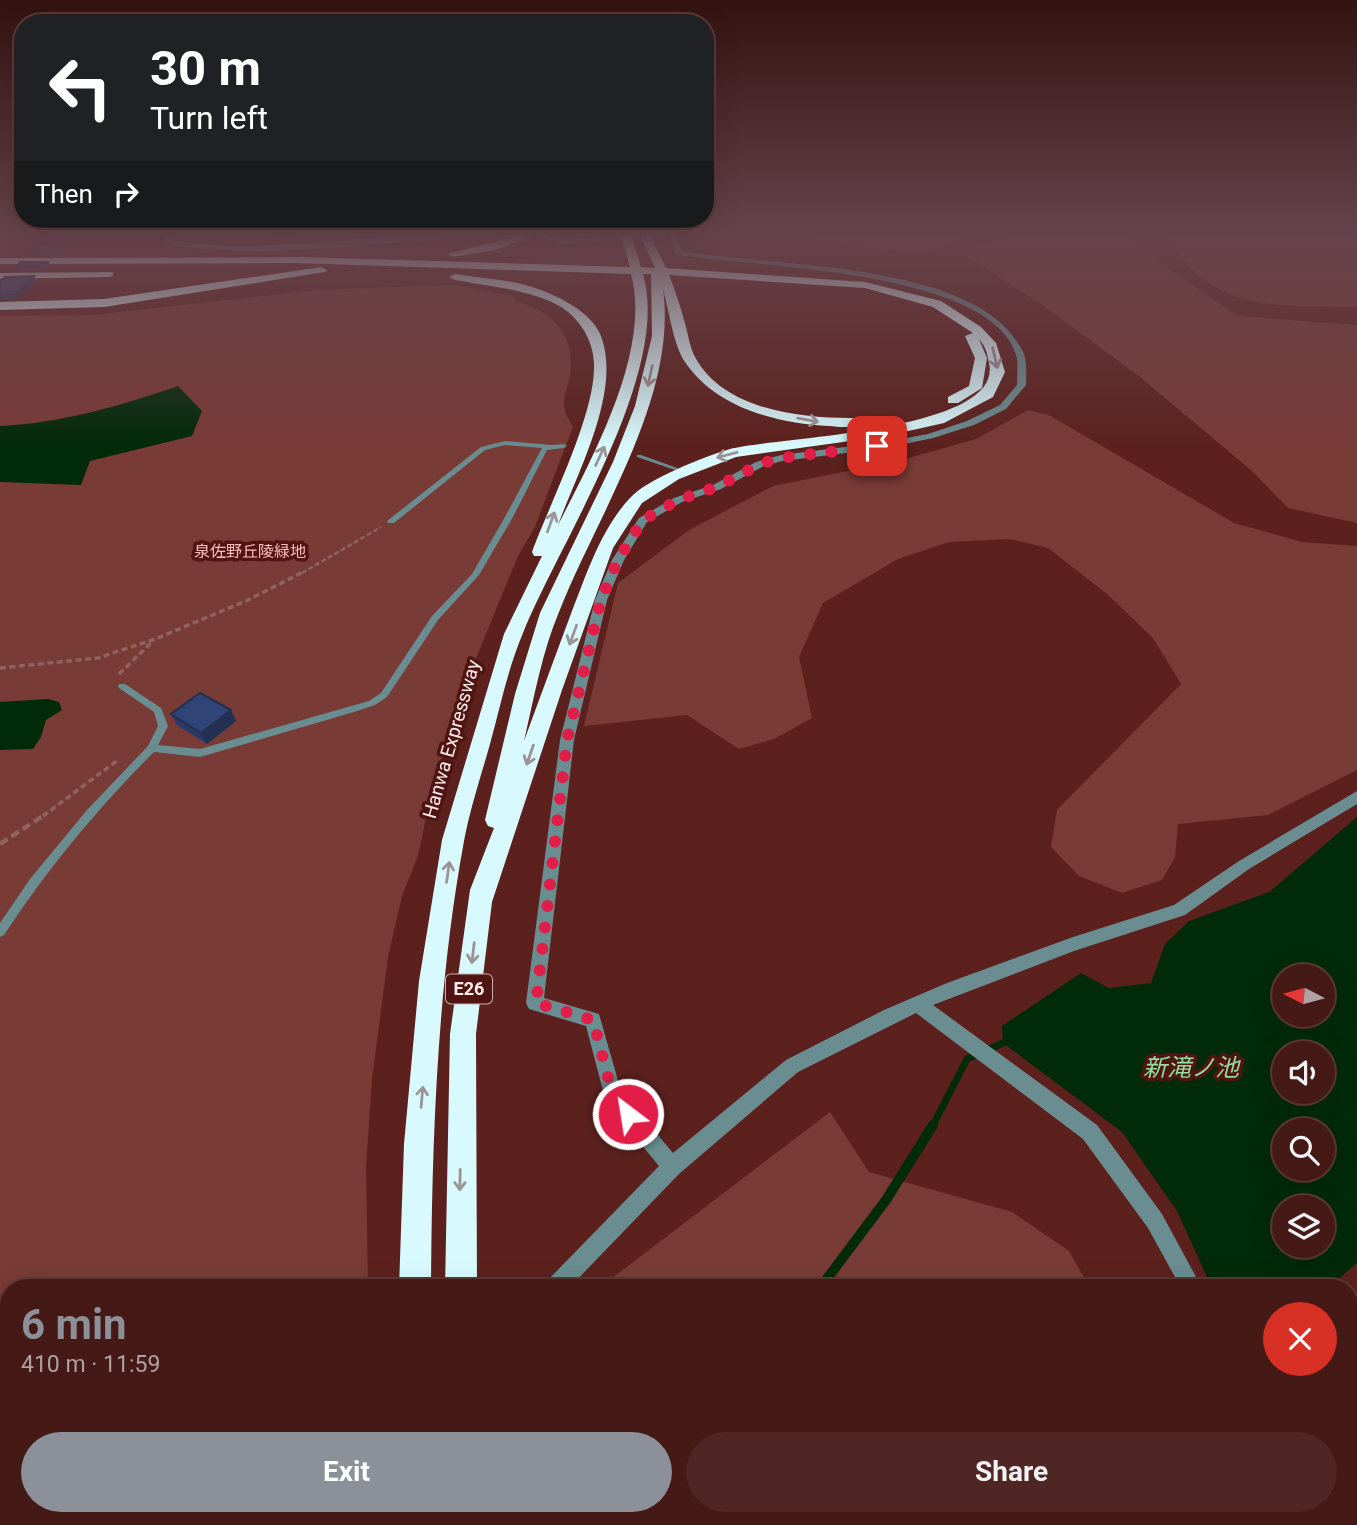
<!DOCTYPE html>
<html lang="en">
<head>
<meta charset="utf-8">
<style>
  body { margin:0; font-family:Roboto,"Noto Sans JP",sans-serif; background:#4f2623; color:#f1f3f6; height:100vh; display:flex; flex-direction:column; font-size:26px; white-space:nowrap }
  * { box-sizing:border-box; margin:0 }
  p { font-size:23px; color:#b0a0a1 }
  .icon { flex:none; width:38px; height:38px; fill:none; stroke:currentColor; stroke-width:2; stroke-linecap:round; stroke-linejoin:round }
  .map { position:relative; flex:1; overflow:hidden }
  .drawer { position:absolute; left:0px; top:1279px; width:1358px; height:247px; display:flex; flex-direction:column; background:#451916; border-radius:28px 28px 0 0; box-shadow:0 7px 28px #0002,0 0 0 2px #5d3835 }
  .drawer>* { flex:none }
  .top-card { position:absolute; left:14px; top:14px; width:700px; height:214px; border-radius:28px; box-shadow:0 7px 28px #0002,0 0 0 2px #5d3835; background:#202124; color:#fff; overflow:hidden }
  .needle { width:46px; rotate:276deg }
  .tools { position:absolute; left:1272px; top:964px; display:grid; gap:14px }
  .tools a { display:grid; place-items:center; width:63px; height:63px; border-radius:50%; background:#451916; box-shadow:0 7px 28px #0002,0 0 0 2px #5d3835; font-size:35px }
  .pin { position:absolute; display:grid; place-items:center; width:60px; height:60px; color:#fff; margin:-30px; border-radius:14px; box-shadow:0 4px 10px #0006 }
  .me { position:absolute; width:77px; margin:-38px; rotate:329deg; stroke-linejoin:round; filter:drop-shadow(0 0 5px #0008) }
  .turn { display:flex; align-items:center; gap:24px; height:147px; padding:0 21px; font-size:32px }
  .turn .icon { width:91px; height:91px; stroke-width:2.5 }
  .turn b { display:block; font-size:49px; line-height:60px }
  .then { display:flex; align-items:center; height:66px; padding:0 21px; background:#0003; gap:14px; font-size:26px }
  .round { display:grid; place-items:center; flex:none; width:74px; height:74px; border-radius:37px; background:#4f2623 }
  .headline { display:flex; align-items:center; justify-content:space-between; height:119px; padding:0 21px }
  h1 { font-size:42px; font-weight:700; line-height:52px; color:#8c9099 }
  .primary-button { display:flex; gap:14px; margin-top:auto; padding:14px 21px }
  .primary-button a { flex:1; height:80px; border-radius:42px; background:#8c9099; color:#fff; font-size:28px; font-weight:700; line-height:80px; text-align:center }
  .primary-button a+a { background:#4f2623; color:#f1f3f6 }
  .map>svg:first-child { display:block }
  .green { fill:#793b36 }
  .water { fill:#012a09; fill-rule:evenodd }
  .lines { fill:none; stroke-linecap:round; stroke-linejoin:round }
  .stream-far1 { stroke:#012a09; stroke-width:7 }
  .stream { stroke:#012a09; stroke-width:10 }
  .path-far2 { stroke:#90635f; stroke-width:2.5; stroke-dasharray:5 2.5; stroke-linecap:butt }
  .path-far1 { stroke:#90635f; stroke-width:3.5; stroke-dasharray:6 3.5; stroke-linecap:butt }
  .path { stroke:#90635f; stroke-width:4.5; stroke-dasharray:9 4.5; stroke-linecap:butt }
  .service { fill:#698d91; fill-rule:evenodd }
  .minor { fill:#698d91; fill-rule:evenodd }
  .motorway { fill:#d8fafe; fill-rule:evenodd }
  .wall { fill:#293a66 }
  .shaded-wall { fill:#223053 }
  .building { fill:#304477; stroke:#223053; stroke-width:2 }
  .oneway { stroke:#9b9394 }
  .route { stroke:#e11d48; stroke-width:12; stroke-dasharray:0 21.6 }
  .labels { text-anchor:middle; stroke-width:7; stroke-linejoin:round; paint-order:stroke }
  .far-park-label { font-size:16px; fill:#fcbeb6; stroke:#501513 }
  .shield { fill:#501513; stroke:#caadab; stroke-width:2 }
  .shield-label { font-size:18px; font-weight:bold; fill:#feeeec }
  .street-label { font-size:19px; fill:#feeeec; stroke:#501513 }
  .near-water-label { font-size:24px; font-style:italic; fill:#92de9a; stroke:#501513 }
</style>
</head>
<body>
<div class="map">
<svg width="1357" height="1525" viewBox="0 0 1357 1525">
  <rect width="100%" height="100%" fill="#5c211d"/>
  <!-- green -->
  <path class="green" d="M212 235H365L287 241Z
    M773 235H972L922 255Z
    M1010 235H1130L1165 266 1238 316 1357 325V523L1288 508 1252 471 1140 377 1041 304 959 251Z
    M1165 235H1357V307C1273 304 1215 316 1165 235Z
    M452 285 514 296 515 301C553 311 575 334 570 374 569 384 563 397 564 407 565 413 570 421 573 427L534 529 518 556 463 690 428 808 418 856 402 896 388 957 372 1079 366 1167 368 1288H9V1517H343L344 1525H0V316L94 315 315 290Z
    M1028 410 1049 415 1234 523 1302 542 1357 546V770L1268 815 1178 824 1175 857 1162 880 1122 893 1079 876 1051 847 1057 810 1181 684 1153 638 1107 594 1048 548 1009 539 949 542 898 559 823 603 799 657 812 718 774 739 739 749 687 715 584 726 618 583 689 530 773 486 898 461 976 439Z
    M830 1112 869 1172 1012 1212 1069 1251 1090 1288H599Z
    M1357 1403V1525H539L538 1517H1349V1411Z"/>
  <!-- water -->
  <path class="water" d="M178 386 202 411 192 436 90 461 81 485 0 482V426C61 423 120 406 178 386Z
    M48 699 59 702 62 710 46 720 41 737 33 749 0 750V702Z
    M1357 817V1263L1328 1288H1212L1177 1211 1122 1132 1003 1043 1002 1026 1081 973 1109 988 1151 983 1165 944 1189 921 1269 892ZM1284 976H1323V1015H1284ZM1284 1054H1323V1092H1284ZM1284 1130H1323V1169H1284ZM1284 1208H1323V1246H1284Z"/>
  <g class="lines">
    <!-- stream-far1 -->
    <path class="stream-far1" d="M932 1127 967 1059 1003 1043"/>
    <!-- stream -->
    <path class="stream" d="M820 1288 886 1200 933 1125
      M537 1525 549 1517"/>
    <!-- path-far2 -->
    <path class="path-far2" d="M302 573 381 527"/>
    <!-- path-far1 -->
    <path class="path-far1" d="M0 668 98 658 155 639 246 601 305 571
      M119 674 154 640
      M43 816 118 760"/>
    <!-- path -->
    <path class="path" d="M0 844 46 814"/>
    <!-- service -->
    <path class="service" d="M505 441 552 445 564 444 567 446 564 448 547 450 513 517 479 575 438 620 387 697 375 705 354 712 200 757 154 752C98 808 48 868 4 935L0 937V923L30 879 87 810 148 746 158 726 154 712 119 688 118 686 119 684H125L161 708 168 726 158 745 200 749 369 701 381 693 432 616 472 574 505 517 542 448 505 445 485 450 394 523H388L387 521 481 447Z
      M637 455H641L680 469 675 470 637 457Z"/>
    <!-- minor -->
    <path class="minor" d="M166 235H172L173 241C269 256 366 232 461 235L458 237C366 245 261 259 170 245L166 243Z
      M532 235H543L565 240 643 235 565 244Z
      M670 235H676L682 251C768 266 956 262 1012 335 1017 342 1024 350 1025 358 1027 366 1026 377 1026 385L1006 409 974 425 933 438 885 448 782 461 764 466 721 489 682 502 647 522 624 560 607 600 574 740 544 998 599 1014 621 1091 673 1153 786 1060 884 1010 947 983 1073 937 1174 905 1239 861 1357 791V804L1249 869 1185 915 1074 951 933 1005 1097 1125 1162 1214 1202 1288H1181L1148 1228 1083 1139 916 1013 798 1072 679 1174 569 1288H544L547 1281 659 1166 606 1102 586 1026 529 1009 526 1003 560 740 595 600 612 560 639 518 674 498 713 485 756 462 781 455 885 442 928 434 967 421 1000 405 1017 385C1017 376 1018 366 1017 358 996 269 751 267 679 255L675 253Z
      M1357 1324V1347L1349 1351V1327Z
      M145 1517H174L171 1525H142Z"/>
    <!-- motorway -->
    <path class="motorway" d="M522 235H537L495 250 453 257 448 254Z
      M621 235H631L641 267 655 268 640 235H650L666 268 865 282 941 301 981 327 996 343 1005 372 993 397 944 423 886 436 736 457 679 479 642 503 613 548 562 690 492 902 476 1034 477 1288H445L450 1034 470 890 494 828 488 826 485 820 515 694 540 613 613 462 635 406 652 336 651 274H643C672 373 560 541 523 633 508 668 500 708 490 744 481 776 470 809 464 841 437 988 432 1139 431 1288H399L404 1144 419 981 442 840 504 634 542 556H534L532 552C550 503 593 419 594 369 595 347 585 326 568 312 543 291 487 286 455 280L449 277 455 274C479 278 505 279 529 286 553 293 592 311 601 336 622 391 577 473 558 525 592 458 652 350 631 274L294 263 0 264V258L305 257 630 267ZM669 275 865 288 933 307 973 333 965 336 975 358 969 386 948 397V403H958L982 388 987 358 979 339C986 347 987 353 989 363 1005 432 774 437 730 449 704 457 647 479 630 498 601 529 587 573 572 611 556 654 540 697 524 741 534 698 542 652 559 612 597 515 678 397 663 289 669 310 673 344 685 362 716 408 776 423 829 426 840 427 857 429 865 422L858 418C804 419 724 411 695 357 689 346 688 332 684 320 680 305 675 290 669 275Z
      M321 267 327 270 325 272 104 307 0 310V302L104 299Z
      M113 272V276L109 277 0 279V273Z
      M405 1517H441L442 1525H406Z
      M457 1517H493V1525H457Z"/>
  </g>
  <!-- wall -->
  <path class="wall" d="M67 249 62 255H34L32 251Z
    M48 262 50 266 47 270H19L17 266Z
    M0 281H36L18 299 0 300Z
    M171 714 236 721 207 744 177 725Z"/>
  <!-- shaded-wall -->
  <path class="shaded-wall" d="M65 245 67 249 62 255 60 251Z
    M48 262 50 266 47 270 45 265Z
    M34 276 36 281 18 299 16 294Z
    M231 710 236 721 207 744 201 733Z"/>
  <!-- building -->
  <path class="building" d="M38 245H65L60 251H32Z
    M20 262H48L45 265 17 266Z
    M34 276 16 294 0 295V281L5 277Z
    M200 693 231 710 201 733 171 714Z"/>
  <!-- one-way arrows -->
  <defs><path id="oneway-shaft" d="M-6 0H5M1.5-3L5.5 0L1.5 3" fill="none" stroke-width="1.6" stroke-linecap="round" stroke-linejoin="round" transform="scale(1.75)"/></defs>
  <g class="oneway">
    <use href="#oneway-shaft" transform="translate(995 358) rotate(77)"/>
    <use href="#oneway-shaft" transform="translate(650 376) rotate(102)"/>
    <use href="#oneway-shaft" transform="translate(808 420) rotate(10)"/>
    <use href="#oneway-shaft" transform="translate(727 455) rotate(165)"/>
    <use href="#oneway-shaft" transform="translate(600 456) rotate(-65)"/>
    <use href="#oneway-shaft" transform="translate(551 522) rotate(-70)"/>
    <use href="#oneway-shaft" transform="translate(573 635) rotate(110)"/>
    <use href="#oneway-shaft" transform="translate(530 755) rotate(109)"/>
    <use href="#oneway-shaft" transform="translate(448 872) rotate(-82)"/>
    <use href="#oneway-shaft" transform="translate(473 953) rotate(97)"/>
    <use href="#oneway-shaft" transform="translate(422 1097) rotate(-85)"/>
    <use href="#oneway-shaft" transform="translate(460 1180) rotate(91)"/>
  </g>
  <!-- sky -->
  <linearGradient id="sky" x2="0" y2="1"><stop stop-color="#331210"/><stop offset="0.52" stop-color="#66434c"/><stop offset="1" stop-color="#66434c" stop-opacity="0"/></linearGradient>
  <rect width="1357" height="448" fill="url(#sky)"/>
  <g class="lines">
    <!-- route -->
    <path class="route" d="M628 1114 613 1096 593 1020 536 1003 567 740 601 600 618 560 643 520 678 500 717 487 760 464 781 458 877 446"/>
  </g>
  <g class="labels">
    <!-- far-park labels -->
    <g class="far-park-label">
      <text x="250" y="557">泉佐野丘陵緑地</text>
    </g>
    <!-- shield labels -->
    <rect class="shield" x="446" y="974.5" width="46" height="29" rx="5"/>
    <g class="shield-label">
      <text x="469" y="995">E26</text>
    </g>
    <!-- street labels -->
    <g class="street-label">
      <text transform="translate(451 739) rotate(-74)" y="7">Hanwa Expressway</text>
    </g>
    <!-- near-water labels -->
    <g class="near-water-label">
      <text x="1191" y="1076">新滝ノ池</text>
    </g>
  </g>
</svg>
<div class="tools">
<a><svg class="needle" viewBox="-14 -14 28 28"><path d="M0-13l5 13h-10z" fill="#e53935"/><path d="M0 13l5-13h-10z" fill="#b0a0a1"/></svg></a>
<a><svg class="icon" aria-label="sound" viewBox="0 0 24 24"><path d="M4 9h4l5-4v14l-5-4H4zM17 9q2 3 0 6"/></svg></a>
<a><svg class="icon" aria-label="search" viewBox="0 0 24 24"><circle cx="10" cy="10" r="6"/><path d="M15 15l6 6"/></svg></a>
<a><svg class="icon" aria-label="layers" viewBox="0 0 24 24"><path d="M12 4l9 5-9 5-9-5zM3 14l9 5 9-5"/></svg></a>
</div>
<div class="pin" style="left:877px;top:446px;background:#d93025"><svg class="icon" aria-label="arrive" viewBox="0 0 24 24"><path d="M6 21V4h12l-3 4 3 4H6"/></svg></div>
<svg class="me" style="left:628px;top:1114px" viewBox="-20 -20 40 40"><circle r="17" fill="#e11d48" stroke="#fff" stroke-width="3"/><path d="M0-11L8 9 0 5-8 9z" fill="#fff"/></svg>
<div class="top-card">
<div class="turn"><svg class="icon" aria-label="left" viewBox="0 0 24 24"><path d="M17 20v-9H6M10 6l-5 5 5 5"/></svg><div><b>30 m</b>Turn left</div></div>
<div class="then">Then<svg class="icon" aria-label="right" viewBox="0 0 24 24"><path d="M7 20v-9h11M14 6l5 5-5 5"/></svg></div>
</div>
<section class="drawer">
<div class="headline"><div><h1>6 min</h1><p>410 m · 11:59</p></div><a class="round" style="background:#d93025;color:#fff"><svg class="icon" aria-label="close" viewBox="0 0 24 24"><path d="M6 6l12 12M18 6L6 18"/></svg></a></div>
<div class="primary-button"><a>Exit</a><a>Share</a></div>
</section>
</div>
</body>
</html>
